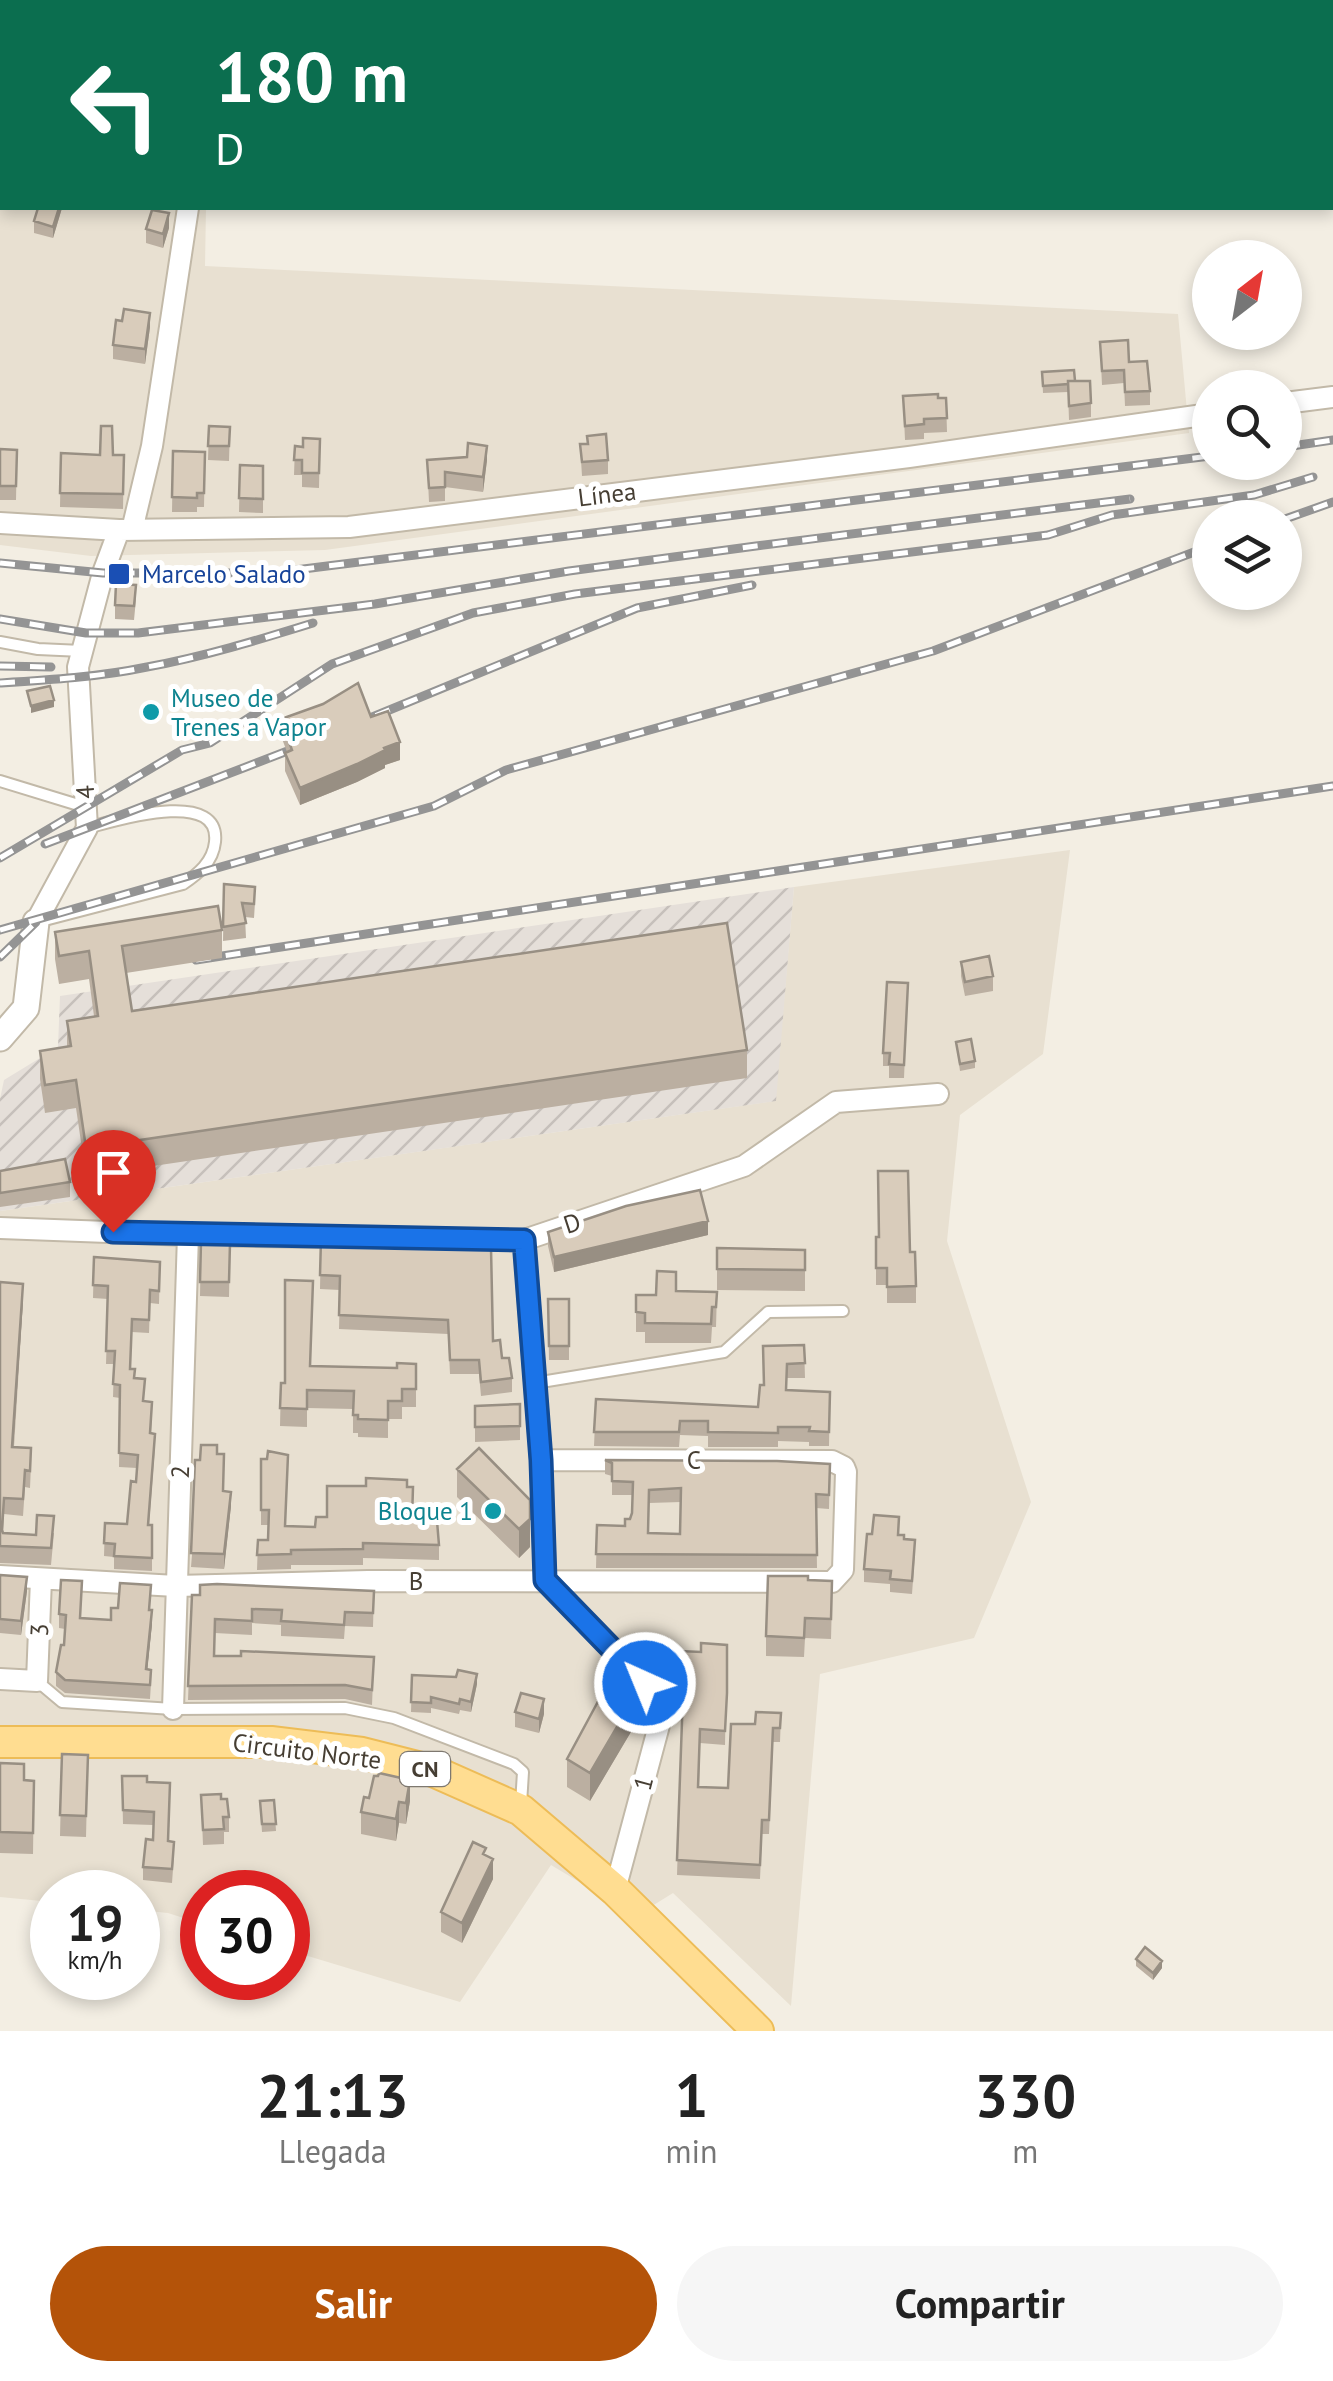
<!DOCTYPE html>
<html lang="es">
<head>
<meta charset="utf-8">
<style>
  body { margin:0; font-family:"PT Sans",sans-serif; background:#f6f6f6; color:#222; height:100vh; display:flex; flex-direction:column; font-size:38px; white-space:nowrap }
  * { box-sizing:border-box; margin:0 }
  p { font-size:32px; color:#767676 }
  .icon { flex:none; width:55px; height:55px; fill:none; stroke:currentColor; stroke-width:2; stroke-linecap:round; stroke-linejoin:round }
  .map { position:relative; height:2031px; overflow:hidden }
  .details { display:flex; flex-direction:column; background:#fff; flex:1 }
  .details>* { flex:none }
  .top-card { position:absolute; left:0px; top:0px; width:1335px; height:210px; box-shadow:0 5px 15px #0003; background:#0b6e4f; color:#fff; overflow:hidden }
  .needle { width:65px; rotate:31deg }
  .controls { position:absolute; left:1192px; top:240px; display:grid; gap:20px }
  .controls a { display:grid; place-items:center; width:110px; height:110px; border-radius:50%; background:#fff; box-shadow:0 5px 15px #0003; font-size:50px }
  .speed { position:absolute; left:30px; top:1870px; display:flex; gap:20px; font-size:50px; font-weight:700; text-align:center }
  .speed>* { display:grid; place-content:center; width:130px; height:130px; border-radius:50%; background:#fff; box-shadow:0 5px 15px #0003; line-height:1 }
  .speed small { font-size:25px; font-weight:400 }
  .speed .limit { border:15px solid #d22; background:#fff; color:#111 }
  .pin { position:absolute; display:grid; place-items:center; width:85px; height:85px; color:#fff; margin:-102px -42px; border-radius:50% 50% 50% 0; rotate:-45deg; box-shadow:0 0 10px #0007 }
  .pin .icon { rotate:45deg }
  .me { position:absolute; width:110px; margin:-55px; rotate:316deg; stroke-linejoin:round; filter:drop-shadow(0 0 8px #0008) }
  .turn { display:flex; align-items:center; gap:35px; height:210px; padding:0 50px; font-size:45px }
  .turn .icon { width:130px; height:130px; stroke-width:2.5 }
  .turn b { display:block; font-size:70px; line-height:85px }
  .eta { display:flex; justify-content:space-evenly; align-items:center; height:170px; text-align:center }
  .eta b { font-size:60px; font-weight:700; line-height:70px }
  .action { display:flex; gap:20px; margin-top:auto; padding:20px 50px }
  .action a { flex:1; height:115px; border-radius:60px; background:#b45309; color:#fff; font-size:40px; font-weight:700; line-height:115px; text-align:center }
  .action a+a { background:#f6f6f6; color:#222 }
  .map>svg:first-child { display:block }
  .residential { fill:#e8e0d1 }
  .industrial { fill:url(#industrial-furrows) }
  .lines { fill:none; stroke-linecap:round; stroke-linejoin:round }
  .service-casing { stroke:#c2b9a8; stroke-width:14 }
  .minor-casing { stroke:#c2b9a8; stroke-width:24 }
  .tertiary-casing { stroke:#c2b9a8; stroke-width:29 }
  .primary-casing { stroke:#edbc57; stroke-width:34 }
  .path { stroke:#c2b195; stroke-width:4; stroke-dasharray:5 5; stroke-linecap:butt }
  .service { stroke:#fff; stroke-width:10 }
  .minor { stroke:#fff; stroke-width:20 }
  .tertiary { stroke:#fff; stroke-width:25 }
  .primary { stroke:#ffdd91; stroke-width:30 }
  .rail-casing { stroke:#949494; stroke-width:9 }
  .rail { stroke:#fff; stroke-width:5; stroke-dasharray:15; stroke-linecap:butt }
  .wall { fill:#bbafa1; fill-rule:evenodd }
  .shaded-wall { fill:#988f83 }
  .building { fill:#d9ccbb; stroke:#988f83; stroke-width:2.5; fill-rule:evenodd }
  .route-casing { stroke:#114b97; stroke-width:25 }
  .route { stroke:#1a73e8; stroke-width:18 }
  .transit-dot { fill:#1a4fb4; stroke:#fff; stroke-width:4 }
  .culture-dot { fill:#0f9aa8; stroke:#fff; stroke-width:4 }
  .labels { text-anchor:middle; stroke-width:10; stroke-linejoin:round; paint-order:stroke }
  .shield { fill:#fff; stroke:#7e7870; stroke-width:2.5 }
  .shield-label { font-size:22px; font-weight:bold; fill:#463e33 }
  .street-label { font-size:25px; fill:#463e33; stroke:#fff }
  .transit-label { font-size:25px; fill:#164399; stroke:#fff; text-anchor:start }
  .culture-label { font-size:25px; fill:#0d838f; stroke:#fff; text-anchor:start }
</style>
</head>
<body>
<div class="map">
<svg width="1333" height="2031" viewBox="0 0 1333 2031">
  <defs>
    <pattern id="industrial-furrows" width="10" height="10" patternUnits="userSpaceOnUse" patternTransform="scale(2.5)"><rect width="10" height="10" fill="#e5dfd9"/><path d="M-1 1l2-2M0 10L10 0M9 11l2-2" fill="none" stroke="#c6c0bb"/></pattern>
  </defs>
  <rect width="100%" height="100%" fill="#f3eee3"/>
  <!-- residential -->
  <path class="residential" d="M0 126 2 208H206L205 266 1178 314 1189 433 325 550 91 556 0 545Z
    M1070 850 1043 1054 960 1115 947 1241 1031 1502 974 1638 820 1674 791 2006 673 1893 636 1916 551 1865 460 2002 288 1950V1892H202V1924L168 1913 138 1910V1892H52V1902L0 1897V1211L775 1101 794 887Z"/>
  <!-- industrial -->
  <path class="industrial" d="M794 887 776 1101 0 1211V1099L4 1080 58 1047 60 996Z"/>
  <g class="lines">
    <defs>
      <path id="service" d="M0 642 38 649 82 651
        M0 781 85 807
        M37 922 183 884C198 874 213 862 215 842 221 787 114 821 87 828
        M535 1383 724 1352 768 1312 843 1311
        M37 1681 62 1702 173 1709 345 1708 394 1718 514 1764 523 1772 521 1804"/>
      <path id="minor" d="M1285 403 1333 397
        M0 523 119 530 349 527 909 457 1210 414
        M132 530 152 446 188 208
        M36 922 87 828 78 667 103 573 119 530
        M0 1228 188 1235 524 1240 744 1166 836 1102 938 1094
        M524 1240 541 1460 545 1580 645 1683 661 1718 615 1890
        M0 1576 176 1586 368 1581 832 1582 843 1570 846 1472 844 1467 832 1461 541 1460
        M0 1679 37 1681 41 1579
        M173 1709 188 1235"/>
      <path id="tertiary" d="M0 1038 26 1008 36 922"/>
      <path id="primary" d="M0 1742H271L362 1753 433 1771 521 1810 615 1890 758 2031"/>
    </defs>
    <!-- service casing -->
    <use href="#service" class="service-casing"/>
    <!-- minor casing -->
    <use href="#minor" class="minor-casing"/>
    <!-- tertiary casing -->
    <use href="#tertiary" class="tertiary-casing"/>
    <!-- primary casing -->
    <use href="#primary" class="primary-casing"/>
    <!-- path -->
    <path class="path" d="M231 2 232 0"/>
    <!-- service -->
    <use href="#service" class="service"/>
    <!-- minor -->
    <use href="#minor" class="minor"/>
    <!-- tertiary -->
    <use href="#tertiary" class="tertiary"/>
    <!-- primary -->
    <use href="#primary" class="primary"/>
    <defs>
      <path id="rail" d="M1285 447 1333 440
        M1285 519 1333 502
        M0 563 103 573H271L1210 456
        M0 619 86 633H138L375 604 569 571 756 546 1130 499
        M0 666 51 667
        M0 683C49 680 99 677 147 667 203 657 258 640 313 623
        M348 727 637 608 752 585
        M45 844 311 742
        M0 858 182 750 210 743 332 664 473 613 575 594 1048 535 1112 515 1254 495 1313 477
        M0 930 434 806 506 770 933 651 1210 546
        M0 957 36 922
        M196 960 1333 786"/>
    </defs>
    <!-- rail casing -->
    <use href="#rail" class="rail-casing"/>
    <!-- rail -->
    <use href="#rail" class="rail"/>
  </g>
  <!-- wall -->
  <path class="wall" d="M62 208 53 238 34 233V221Z
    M169 228 163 248 146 243V229Z
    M150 327 145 364 113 359V345Z
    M1100 342 1129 362 1150 391V405L1125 406 1124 383 1102 385Z
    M1042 372 1075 381 1091 403V417L1069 420 1068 392 1043 393Z
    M903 396 946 398 947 432 924 433V439L905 440Z
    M209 426 230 427 229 461 208 460Z
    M320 439 319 488 302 487V475H294L295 446 303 447Z
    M580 444 608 460V474L582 476Z
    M0 449 17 450 16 500H0Z
    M173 451 205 452 204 507H197V512H172Z
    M61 453 124 455 123 509 60 507Z
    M427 460H487L483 492 445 487V501L429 502Z
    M240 465 263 466V513L239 512Z
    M136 599 134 620 115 619V605Z
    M371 717 400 760 385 765V768L357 782 300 805 285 771V753L287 752 281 736V719Z
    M224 884 255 902 254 918 245 917 246 938 223 941Z
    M222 930V958L126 973 132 1011 747 1050V1078L86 1176 76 1108 45 1113 40 1079V1051L67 1047V1021L94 1016 89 979 59 984 55 959V932Z
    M961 962 993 976V991L965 996 961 976Z
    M908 983 904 1078H889V1066H883V1053Z
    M956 1042 975 1061V1068L960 1071Z
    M0 1171 70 1182V1197L0 1207Z
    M548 1232 708 1235 554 1272 548 1246Z
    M876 1237 910 1252 916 1286V1303H887V1285H876Z
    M321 1239 341 1244 493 1341 512 1378V1392L481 1396 479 1374H450L448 1334 339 1329 340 1290 320 1289Z
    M201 1242 230 1243 229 1297 200 1296Z
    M717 1248 805 1250V1291L717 1290Z
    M94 1257 160 1262 159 1304 150 1303 149 1333 132 1332 130 1369 144 1401 152 1415 151 1433 155 1447 149 1525H152V1571L114 1569V1557L104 1556 105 1523 127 1524 136 1482 137 1468 119 1467 120 1398 113 1397 114 1364H106L108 1299 93 1298Z
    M0 1282 23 1301 14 1447 31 1465 30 1488 25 1487 23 1516 4 1514 3 1532 36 1535 54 1533 51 1565 0 1563Z
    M717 1292 716 1327H712L711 1343H645V1332H636V1295Z
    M548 1299H569V1360H549Z
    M804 1345 805 1378H787L786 1390 830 1392 829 1446H809V1442L778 1441V1447H708V1436L680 1435 679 1447 594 1446 596 1399 758 1407 763 1385Z
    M416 1364V1407H402V1419H388V1438L358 1437V1433H353V1409L307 1408V1427L280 1426 281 1383H285L310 1366 397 1368Z
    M520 1404V1440L475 1442V1406Z
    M479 1448 530 1547 519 1558 457 1497V1469Z
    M217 1454 223 1491 231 1506 224 1569 191 1567 200 1460Z
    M261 1459H267L286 1526 315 1527 327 1517 407 1487 413 1520 439 1530V1560L363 1558V1565H291V1569L257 1570 258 1540H268V1525H261Z
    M605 1460 830 1464 829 1509 816 1508 817 1568H596L597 1525 625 1526 632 1513 633 1495H612V1476L605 1474ZM681 1502 680 1534 648 1533 649 1503Z
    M899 1535 915 1553 912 1594 890 1592V1584L864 1582V1569Z
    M0 1575 27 1591 21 1635 0 1633Z
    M808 1580 832 1601 831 1639 805 1638 804 1657 766 1656V1636Z
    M374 1591 373 1627 345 1626 344 1639 281 1636V1625L252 1623V1635L215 1633 214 1656 374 1657 372 1705 345 1699 188 1700 192 1595Z
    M150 1610 152 1624 147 1669 151 1683 150 1699 65 1693 56 1686V1672L64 1645 65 1629 59 1628V1614L80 1618 111 1620Z
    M727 1645 725 1745 700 1743 699 1787 728 1788 755 1724 781 1713 780 1742H773L769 1834H762L760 1879 677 1875 683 1680H679L680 1651 701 1652Z
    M615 1670 646 1693V1721L638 1720 590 1801 567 1787V1759Z
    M412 1675 477 1684 471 1712 460 1710 459 1714 431 1708V1713L411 1712Z
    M515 1712 544 1714 539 1733 515 1727Z
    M62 1754 88 1755 86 1837 60 1836Z
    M0 1763 24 1780 34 1781 33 1854 0 1853Z
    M122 1776 147 1782 174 1855 172 1883 143 1880V1867L153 1840V1825L123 1824Z
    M201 1795 221 1799 229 1817V1832H224V1844L203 1845Z
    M369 1798 410 1801 406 1824 399 1823 396 1841 361 1834V1812Z
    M274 1800 276 1831 262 1832 260 1801Z
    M486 1856 493 1879 462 1943 441 1932V1912Z
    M1136 1959 1162 1968 1153 1980 1136 1966Z"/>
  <!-- shaded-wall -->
  <path class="shaded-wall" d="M59 208H62L53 238V227Z
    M169 213V228L163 248V234Z
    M150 313V327L145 364V349Z
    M487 446V460L483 492V477Z
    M54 700V707L31 713V706Z
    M400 742V760L385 765V768L357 782 300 805V788L384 748Z
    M708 1221V1235L554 1272V1257Z
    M23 1284V1301L12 1464V1447Z
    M231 1492V1506L224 1569V1554Z
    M530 1519V1547L519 1558V1529Z
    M27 1577V1591L21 1635V1621Z
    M152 1610V1624L146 1683V1669Z
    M477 1674V1684L471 1712V1702Z
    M638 1691V1720L590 1801V1773Z
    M544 1699V1714L539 1733V1719Z
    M410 1780V1801L406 1824V1803Z
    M399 1802V1823L396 1841V1819Z
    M493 1859V1879L462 1943V1923Z
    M1162 1961V1968L1153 1980V1973Z"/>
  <!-- building -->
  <path class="building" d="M252 0H272V2H252Z
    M38 208H59L53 227 34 221Z
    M152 210 169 213 163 234 146 229Z
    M124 309 150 313 145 349 113 345 116 320 122 321Z
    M1128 340 1129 362 1147 361 1150 391 1125 392 1124 370 1102 371 1100 342Z
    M1074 370 1075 381H1068V384L1043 386 1042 372Z
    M1068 381H1090L1091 403 1069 406Z
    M938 394V398H946L947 418 924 419V424L905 426 903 396Z
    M101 426H112L113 455H124L123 494 60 493 61 453 100 455Z
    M209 426 230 427 229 446H208Z
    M606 434 608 460 582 462 580 444H588L587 436Z
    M303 438 320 439 319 473H302V460H294L295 446 303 447Z
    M468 443 487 446 483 477 445 472V487L429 488 427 460 467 457Z
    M0 449 17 450 16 486H0Z
    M173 451 205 452 204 493H197V498L172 497Z
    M240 465 263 466V499L239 498Z
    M116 584 136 585 134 606 115 605Z
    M358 683 371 717 388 711 400 742 384 748 385 750 357 764 300 788 285 753 292 750 281 719 323 704Z
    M50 686 54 700 31 706 27 691Z
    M224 884 255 887 254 904 242 903 246 923 223 927Z
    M218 906 222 930 122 946 132 1011 727 923 747 1050 86 1148 76 1080 45 1085 40 1051 71 1046 67 1021 98 1016 89 951 59 956 55 932Z
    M989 956 993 976 965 982 961 962Z
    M887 982 908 983 904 1065 889 1064 890 1053H883Z
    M971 1039 975 1061 960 1064 956 1042Z
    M65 1159 70 1182 0 1193V1171Z
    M878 1171H908L910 1252H915L916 1286 887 1287V1268H876V1237H879Z
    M700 1190 708 1221 554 1257 548 1232 626 1206Z
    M321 1239 341 1240V1244L491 1248 493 1341 500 1340 502 1358H509L512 1378 481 1382 479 1360H450L448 1320 339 1315 340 1276 320 1275Z
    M201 1242 230 1243 229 1282H200Z
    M717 1248 805 1250V1270L717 1269Z
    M94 1257 160 1262 159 1291 150 1290 149 1320 132 1319 130 1369H135L134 1378 145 1379 143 1401 152 1402 150 1433 155 1434 148 1525H152V1558L114 1556 115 1544 104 1543 105 1523 127 1524 131 1481 136 1482 138 1455 119 1453 120 1385 113 1384 115 1351H106L108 1286 93 1285Z
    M657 1271 676 1272V1291L717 1292 716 1307H712L711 1324 645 1323V1313L636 1312V1295H656Z
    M285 1280 313 1281 310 1366 397 1368V1363L416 1364V1389H402V1401H388V1420L358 1419V1415H353L354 1391 307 1390V1409L280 1408 281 1383H285Z
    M0 1282 23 1284 12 1447 31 1448 30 1471 25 1470 23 1499 4 1498 2 1530 3 1533 36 1535 37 1515 54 1516 51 1548 0 1546Z
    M548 1299H569V1346H549Z
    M804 1345 805 1363 787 1364 786 1390 830 1392 829 1432 809 1431 810 1427H778V1433L708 1432V1421H680L679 1432H594L596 1399 758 1407 760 1385H764L763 1346Z
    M520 1404V1426L475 1427V1406Z
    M201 1445H217V1454H224L223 1491 231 1492 224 1554 191 1553 195 1460H200Z
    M479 1448 530 1500V1519L519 1529 457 1469Z
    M268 1451 288 1455 285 1526 315 1527 316 1517H327V1486H366V1478L407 1480V1487H413L412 1520 437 1521 439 1545 363 1543V1549L291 1550V1554L257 1555 258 1540H268L269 1510H261V1459H267Z
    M605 1460 777 1461 830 1464 829 1495 816 1494 817 1555 596 1554 597 1525 625 1526V1519H630L632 1513 633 1482 612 1481V1463ZM681 1488 680 1534 648 1533 649 1490Z
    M874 1515 899 1517 898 1535H904V1539L915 1540 912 1581 890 1579 891 1571 864 1569 867 1534H872Z
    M0 1575 27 1577 21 1621 0 1619Z
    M768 1576H808V1580L832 1581 831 1619 805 1618 804 1638 766 1636Z
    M61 1580 82 1581 80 1618 111 1620V1608H118L120 1583 151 1585 149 1610H152L146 1669 151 1670 150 1685 65 1680 56 1672 61 1645H64L66 1615 59 1614Z
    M217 1584 374 1591 373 1613 345 1612 344 1625 281 1621 282 1610 252 1609V1621L215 1619 214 1656H241V1651L374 1657 372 1690 345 1685 188 1686 192 1595H200V1585Z
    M701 1643 727 1645V1693L725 1731 700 1729 698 1787 728 1788 731 1724H755L756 1712 781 1713 780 1728H773L769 1820H762L760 1865 677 1860 684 1666H679L680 1651 701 1652Z
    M622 1664 639 1674 646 1693 638 1691 590 1773 567 1759 615 1670 618 1672Z
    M458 1670 477 1674 471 1702 460 1699 459 1704 431 1697V1703L411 1702 412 1675 456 1677Z
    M521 1693 544 1699 539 1719 515 1712Z
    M62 1754 88 1755 86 1816 60 1815Z
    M0 1763 24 1764V1780L34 1781 33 1833 0 1832Z
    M379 1773 410 1780 406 1803 399 1802 396 1819 361 1812 364 1797 369 1798 374 1776H378Z
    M122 1776H147V1782L170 1783 168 1841 174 1842 172 1869 143 1867 146 1839 153 1840 154 1812 123 1810Z
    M221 1794V1799H227L229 1817H223L224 1829 203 1830 201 1795Z
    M274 1800 276 1824H262L260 1801Z
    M473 1842 486 1848 483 1854 493 1859 462 1923 441 1912Z
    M1145 1947 1162 1961 1153 1973 1136 1959Z"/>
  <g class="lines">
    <defs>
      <path id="route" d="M113 1232 524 1240 541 1460 545 1580 645 1683"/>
    </defs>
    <!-- route casing -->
    <use href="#route" class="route-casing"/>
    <!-- route -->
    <use href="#route" class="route"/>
  </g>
  <!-- markers -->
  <rect class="transit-dot" x="107" y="562" width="24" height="24" rx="5"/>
  <g class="culture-dot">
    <circle cx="151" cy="712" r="10"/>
    <circle cx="493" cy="1511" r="10"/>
  </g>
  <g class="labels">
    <!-- shield labels -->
    <rect class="shield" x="400" y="1752" width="50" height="34" rx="8"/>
    <g class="shield-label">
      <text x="425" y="1777">CN</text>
    </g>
    <!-- street labels -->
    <g class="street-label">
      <text transform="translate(607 494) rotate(-7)" y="9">Línea</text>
      <text transform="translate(85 792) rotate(-94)" y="9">4</text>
      <text transform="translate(572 1223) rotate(-18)" y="9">D</text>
      <text x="694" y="1469">C</text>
      <text transform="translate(180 1472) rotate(-88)" y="9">2</text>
      <text x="416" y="1590">B</text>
      <text transform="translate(39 1630) rotate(-87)" y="9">3</text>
      <text transform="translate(307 1751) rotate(7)" y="9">Circuito Norte</text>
      <text transform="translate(643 1783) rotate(-75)" y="9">1</text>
    </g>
    <!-- transit labels -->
    <g class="transit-label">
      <text x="142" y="583">Marcelo Salado</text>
    </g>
    <!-- culture labels -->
    <g class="culture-label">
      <text x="171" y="707">Museo de<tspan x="171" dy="29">Trenes a Vapor</tspan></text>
      <text x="473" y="1520" text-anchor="end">Bloque 1</text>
    </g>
  </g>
</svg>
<div class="controls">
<a><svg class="needle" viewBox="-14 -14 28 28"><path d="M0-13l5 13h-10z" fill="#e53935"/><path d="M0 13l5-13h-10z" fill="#767676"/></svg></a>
<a><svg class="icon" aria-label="search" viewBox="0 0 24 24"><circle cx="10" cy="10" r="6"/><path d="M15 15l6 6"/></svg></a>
<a><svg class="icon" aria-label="layers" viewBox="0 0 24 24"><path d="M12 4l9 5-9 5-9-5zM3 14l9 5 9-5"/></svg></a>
</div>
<div class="speed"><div>19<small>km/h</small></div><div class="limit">30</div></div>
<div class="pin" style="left:113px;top:1232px;background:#d93025"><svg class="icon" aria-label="arrive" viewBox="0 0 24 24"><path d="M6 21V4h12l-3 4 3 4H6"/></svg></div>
<svg class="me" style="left:645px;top:1683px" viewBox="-20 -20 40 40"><circle r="17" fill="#1a73e8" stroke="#fff" stroke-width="3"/><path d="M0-11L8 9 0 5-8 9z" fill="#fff"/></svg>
<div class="top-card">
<div class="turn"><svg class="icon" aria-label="left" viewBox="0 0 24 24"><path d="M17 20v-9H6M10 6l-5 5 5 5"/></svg><div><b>180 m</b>D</div></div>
</div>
</div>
<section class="details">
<div class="eta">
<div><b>21:13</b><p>Llegada</p></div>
<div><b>1</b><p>min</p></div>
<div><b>330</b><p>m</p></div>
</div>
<div class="action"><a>Salir</a><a>Compartir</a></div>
</section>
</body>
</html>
